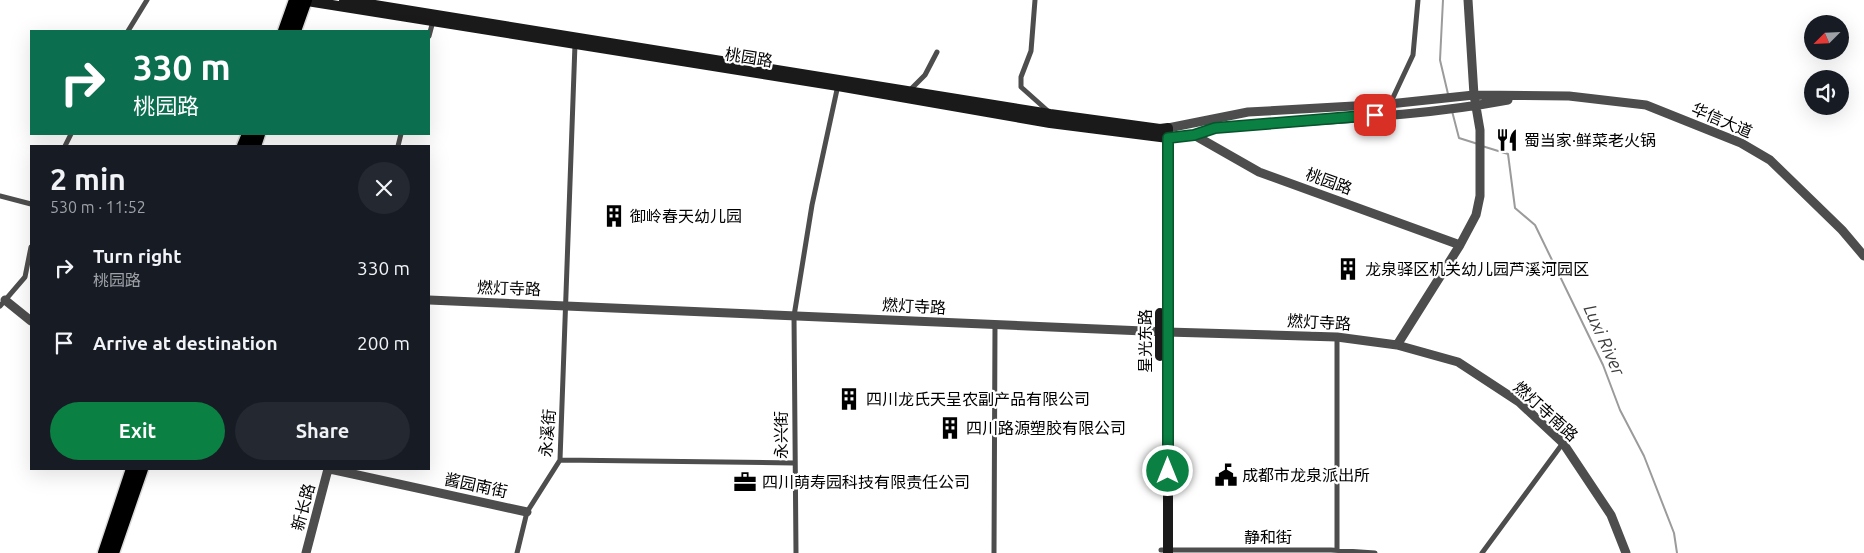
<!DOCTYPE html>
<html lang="en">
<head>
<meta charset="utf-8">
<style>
  body { margin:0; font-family:Ubuntu,"Noto Sans SC",sans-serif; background:#242831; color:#f1f3f6; height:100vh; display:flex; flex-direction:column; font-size:19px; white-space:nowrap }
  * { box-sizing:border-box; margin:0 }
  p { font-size:16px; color:#9ea1a6 }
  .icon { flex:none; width:28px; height:28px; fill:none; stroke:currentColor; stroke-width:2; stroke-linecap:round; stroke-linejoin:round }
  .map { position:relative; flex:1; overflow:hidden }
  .details { position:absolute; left:30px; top:145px; width:400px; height:325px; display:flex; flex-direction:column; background:#171b24; border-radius:0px; box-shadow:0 5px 20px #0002 }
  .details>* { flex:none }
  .top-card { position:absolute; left:30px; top:30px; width:400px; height:105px; border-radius:0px; box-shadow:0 5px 20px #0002; background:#0b6e4f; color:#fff; overflow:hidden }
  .needle { width:32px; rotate:246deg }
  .tools { position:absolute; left:1804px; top:15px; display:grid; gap:10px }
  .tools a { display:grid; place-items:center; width:45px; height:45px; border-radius:50%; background:#171b24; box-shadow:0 5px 20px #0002; font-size:25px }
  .pin { position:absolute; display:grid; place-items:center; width:42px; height:42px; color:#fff; margin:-21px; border-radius:10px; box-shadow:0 2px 8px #0006 }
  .me { position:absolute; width:55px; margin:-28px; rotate:0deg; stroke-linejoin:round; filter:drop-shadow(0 0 4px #0008) }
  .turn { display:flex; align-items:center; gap:18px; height:105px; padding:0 20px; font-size:22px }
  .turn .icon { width:65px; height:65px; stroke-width:2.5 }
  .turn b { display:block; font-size:35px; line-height:42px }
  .round { display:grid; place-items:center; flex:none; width:52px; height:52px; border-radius:26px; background:#242831 }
  .overview { display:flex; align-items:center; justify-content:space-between; height:85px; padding:0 20px }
  h1 { font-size:30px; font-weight:700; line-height:38px }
  .primary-button { display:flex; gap:10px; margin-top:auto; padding:10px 20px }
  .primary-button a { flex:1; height:58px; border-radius:30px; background:#0b8043; color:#fff; font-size:20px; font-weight:700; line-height:58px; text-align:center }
  .primary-button a+a { background:#242831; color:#f1f3f6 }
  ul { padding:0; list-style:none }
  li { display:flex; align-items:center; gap:15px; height:75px; padding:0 20px }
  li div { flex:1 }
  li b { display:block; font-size:19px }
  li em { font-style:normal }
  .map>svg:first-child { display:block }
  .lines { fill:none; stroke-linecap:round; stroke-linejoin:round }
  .stream { stroke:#9b9b9b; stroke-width:2 }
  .trunk-casing { stroke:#dbdbdb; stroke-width:15 }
  .minor { stroke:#4d4d4d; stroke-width:5 }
  .tertiary { stroke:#4d4d4d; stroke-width:9 }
  .secondary { stroke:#1a1a1a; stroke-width:10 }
  .trunk { stroke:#000; stroke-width:12 }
  .route-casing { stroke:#07532c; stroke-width:12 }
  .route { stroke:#0b8043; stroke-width:9 }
  .labels { text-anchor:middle; stroke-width:4.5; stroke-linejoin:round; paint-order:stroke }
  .street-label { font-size:16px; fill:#000; stroke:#fff }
  .poi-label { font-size:16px; fill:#000; stroke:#fff; text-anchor:start }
  .water-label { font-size:18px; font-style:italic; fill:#3c3c3c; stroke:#fff }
</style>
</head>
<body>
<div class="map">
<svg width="1864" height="553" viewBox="0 0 1864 553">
  <rect width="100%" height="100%" fill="#fff"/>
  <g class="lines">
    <!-- stream -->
    <path class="stream" d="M1443 0 1440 60 1448 94
      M1452 111 1459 138 1478 144
      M1482 146 1508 154 1515 208 1535 225 1603 365 1620 410 1644 456 1674 533 1677 553"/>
    <defs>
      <path id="trunk" d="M284 31 295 0
        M295 31 306 0
        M243 146 248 134
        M255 146 259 134
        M104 553 132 469
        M113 553 142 469"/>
    </defs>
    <!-- trunk casing -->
    <use href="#trunk" class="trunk-casing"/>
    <!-- minor -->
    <path class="minor" d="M1035 0 1031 51 1021 77V87L1049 112
      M128 31 147 0
      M429 36 433 21
      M910 90 925 75 937 52
      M1390 104 1413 55 1418 0
      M65 146 71 134
      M398 146 401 134
      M0 196 31 204
      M0 306 25 277 31 247
      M560 460 794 463
      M1161 550H1331L1375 553
      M1337 550V337
      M517 553 527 512 560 460 575 44
      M796 553 794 316 812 205 838 85
      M994 553 995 325
      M1482 553 1563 443"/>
    <!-- tertiary -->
    <path class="tertiary" d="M1168 128 1248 112 1389 104 1474 95 1569 96 1646 105 1741 143 1770 160 1842 230 1864 256
      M1194 135 1259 172 1460 245
      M1168 138 1194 135 1215 128C1312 120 1412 118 1508 100
      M5 300 31 321
      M429 300 1167 332 1337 337 1397 345 1458 362 1519 402 1563 443 1611 515 1626 553
      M1397 345 1460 245 1476 215 1480 196V130L1474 95 1468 0
      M330 469 527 512
      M306 553 328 469"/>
    <!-- secondary -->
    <path class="secondary" d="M301 0 838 86 1050 123 1168 138
      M344 0 1050 114 1160 129 1168 128V553
      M1160 356V313"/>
    <!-- trunk -->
    <use href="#trunk" class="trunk"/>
  </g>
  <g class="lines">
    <defs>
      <path id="route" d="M1168 471V138L1194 135 1215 128 1375 115"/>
    </defs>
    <!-- route casing -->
    <use href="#route" class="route-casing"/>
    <!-- route -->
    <use href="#route" class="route"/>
  </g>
  <!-- icons -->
  <defs>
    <symbol id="restaurant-bare" viewBox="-9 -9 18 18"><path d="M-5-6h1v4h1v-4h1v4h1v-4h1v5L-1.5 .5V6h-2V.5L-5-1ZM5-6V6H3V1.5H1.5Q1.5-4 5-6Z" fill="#000" stroke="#fff" stroke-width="2.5" paint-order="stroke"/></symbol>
    <symbol id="building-bare" viewBox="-9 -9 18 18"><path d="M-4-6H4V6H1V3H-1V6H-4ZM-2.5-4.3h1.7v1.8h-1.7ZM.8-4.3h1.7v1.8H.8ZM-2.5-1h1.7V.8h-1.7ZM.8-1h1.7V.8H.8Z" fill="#000" stroke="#fff" stroke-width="2.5" paint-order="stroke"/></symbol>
    <symbol id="civic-bare" viewBox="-9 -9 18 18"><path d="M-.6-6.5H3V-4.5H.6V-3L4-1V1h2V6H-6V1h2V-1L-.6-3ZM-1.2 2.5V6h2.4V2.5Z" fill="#000" stroke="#fff" stroke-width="2.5" paint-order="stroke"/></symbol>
    <symbol id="office-bare" viewBox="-9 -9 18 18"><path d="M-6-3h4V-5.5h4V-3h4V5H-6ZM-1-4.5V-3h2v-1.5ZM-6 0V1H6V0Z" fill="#000" stroke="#fff" stroke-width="2.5" paint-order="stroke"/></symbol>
  </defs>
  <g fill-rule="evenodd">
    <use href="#restaurant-bare" x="1491" y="124" width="32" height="32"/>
    <use href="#building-bare" x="598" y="200" width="32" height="32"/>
    <use href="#building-bare" x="1332" y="253" width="32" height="32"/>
    <use href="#building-bare" x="833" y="383" width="32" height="32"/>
    <use href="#building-bare" x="934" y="412" width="32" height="32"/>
    <use href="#civic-bare" x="1210" y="459" width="32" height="32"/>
    <use href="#office-bare" x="729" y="466" width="32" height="32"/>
  </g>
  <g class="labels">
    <!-- street labels -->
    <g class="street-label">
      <text transform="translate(749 57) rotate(9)" y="6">桃园路</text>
      <text transform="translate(1722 120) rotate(23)" y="6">华信大道</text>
      <text transform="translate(1329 181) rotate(20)" y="6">桃园路</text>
      <text transform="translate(509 288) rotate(2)" y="6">燃灯寺路</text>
      <text transform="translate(914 306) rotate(3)" y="6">燃灯寺路</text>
      <text transform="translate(1319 322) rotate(3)" y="6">燃灯寺路</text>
      <text transform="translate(1145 341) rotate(-90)" y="6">星光东路</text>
      <text transform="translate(1546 411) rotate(42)" y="6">燃灯寺南路</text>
      <text transform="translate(547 433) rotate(-85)" y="6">永溪街</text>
      <text transform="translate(781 435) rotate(-90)" y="6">永兴街</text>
      <text transform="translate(476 485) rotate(12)" y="6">酱园南街</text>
      <text transform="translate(303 507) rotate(-75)" y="6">新长路</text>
      <text x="1268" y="543">静和街</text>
    </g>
    <!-- poi labels -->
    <g class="poi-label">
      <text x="1524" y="146">蜀当家·鲜菜老火锅</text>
      <text x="630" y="222">御岭春天幼儿园</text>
      <text x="1365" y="275">龙泉驿区机关幼儿园芦溪河园区</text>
      <text x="866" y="405">四川龙氏天呈农副产品有限公司</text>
      <text x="966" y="434">四川路源塑胶有限公司</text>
      <text x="1242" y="481">成都市龙泉派出所</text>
      <text x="762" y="488">四川萌寿园科技有限责任公司</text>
    </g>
    <!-- water labels -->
    <g class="water-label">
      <text transform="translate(1604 340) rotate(66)" y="6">Luxi River</text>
    </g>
  </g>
</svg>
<div class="tools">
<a><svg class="needle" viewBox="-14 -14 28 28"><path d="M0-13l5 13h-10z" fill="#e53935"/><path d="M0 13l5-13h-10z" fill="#9ea1a6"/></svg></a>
<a><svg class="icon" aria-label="sound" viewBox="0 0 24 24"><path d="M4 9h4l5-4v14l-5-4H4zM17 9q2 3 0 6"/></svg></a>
</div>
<div class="pin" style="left:1375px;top:115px;background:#d93025"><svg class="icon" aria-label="arrive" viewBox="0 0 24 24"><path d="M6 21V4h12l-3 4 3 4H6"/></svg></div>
<svg class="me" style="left:1168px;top:471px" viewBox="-20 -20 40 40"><circle r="17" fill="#0b8043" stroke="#fff" stroke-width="3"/><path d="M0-11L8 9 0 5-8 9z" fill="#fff"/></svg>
<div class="top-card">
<div class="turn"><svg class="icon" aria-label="right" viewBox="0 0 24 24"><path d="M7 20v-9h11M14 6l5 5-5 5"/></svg><div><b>330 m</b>桃园路</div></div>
</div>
<section class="details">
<div class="overview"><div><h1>2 min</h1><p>530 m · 11:52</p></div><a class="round"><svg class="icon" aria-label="close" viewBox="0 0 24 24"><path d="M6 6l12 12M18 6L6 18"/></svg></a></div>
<ul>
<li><svg class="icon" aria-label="right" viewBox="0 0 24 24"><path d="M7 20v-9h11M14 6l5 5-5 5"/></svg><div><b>Turn right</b><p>桃园路</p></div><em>330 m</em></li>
<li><svg class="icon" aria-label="arrive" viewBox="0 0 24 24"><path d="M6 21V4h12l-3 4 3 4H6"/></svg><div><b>Arrive at destination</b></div><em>200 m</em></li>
</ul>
<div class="primary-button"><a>Exit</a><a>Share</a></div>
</section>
</div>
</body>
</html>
